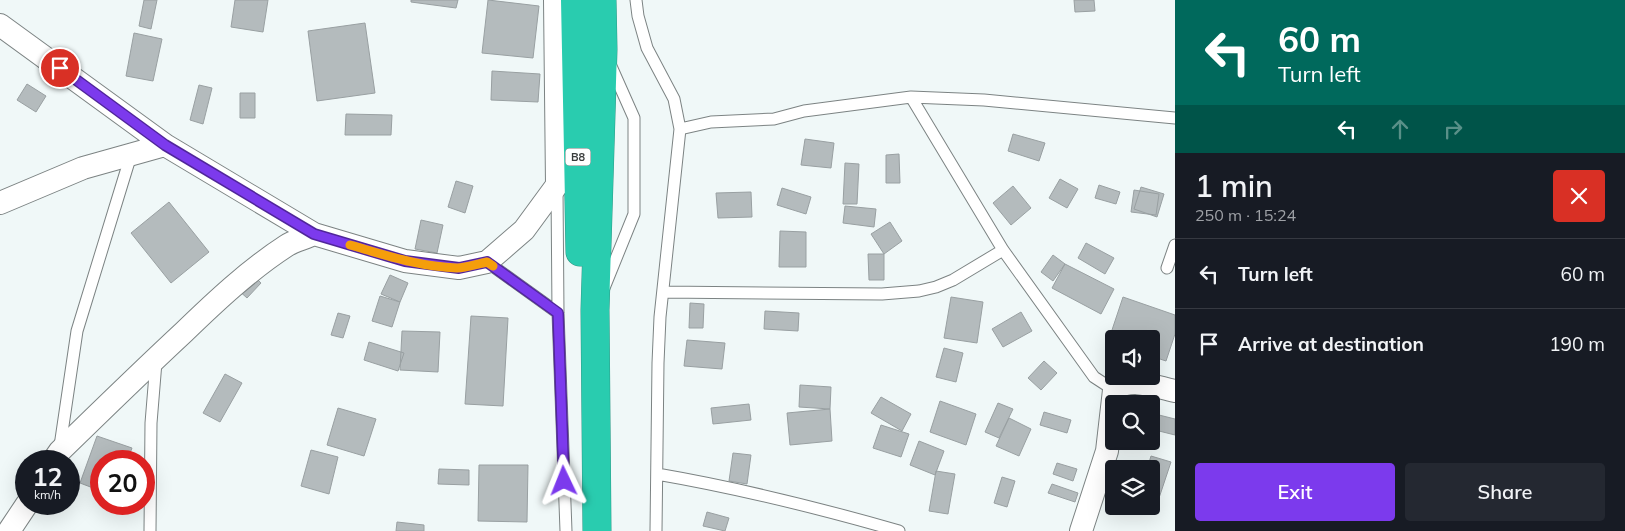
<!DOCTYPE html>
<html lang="en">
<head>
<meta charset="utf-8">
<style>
  body { margin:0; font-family:Mulish,sans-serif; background:#242831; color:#f1f3f6; height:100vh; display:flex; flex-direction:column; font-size:19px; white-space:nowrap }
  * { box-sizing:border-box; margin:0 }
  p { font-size:16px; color:#9ea1a6 }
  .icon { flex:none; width:28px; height:28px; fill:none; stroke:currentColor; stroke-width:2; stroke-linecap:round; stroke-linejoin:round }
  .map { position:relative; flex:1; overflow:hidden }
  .panel { display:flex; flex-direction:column; background:#171b24; width:450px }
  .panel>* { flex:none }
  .top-card { background:#00695c; color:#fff; overflow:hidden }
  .tools { position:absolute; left:1105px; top:330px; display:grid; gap:10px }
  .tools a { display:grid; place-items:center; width:55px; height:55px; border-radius:5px; background:#171b24; box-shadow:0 5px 20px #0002; font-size:25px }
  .speed { position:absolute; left:15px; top:450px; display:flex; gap:10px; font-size:25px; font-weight:700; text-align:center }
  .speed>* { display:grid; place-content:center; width:65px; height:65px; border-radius:50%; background:#171b24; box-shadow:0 5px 20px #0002; line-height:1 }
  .speed small { font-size:12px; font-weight:400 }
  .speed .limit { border:8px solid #d22; background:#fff; color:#111 }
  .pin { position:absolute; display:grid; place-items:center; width:42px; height:42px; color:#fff; margin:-21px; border:2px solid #fff; border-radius:50%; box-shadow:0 1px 5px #0007 }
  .me { position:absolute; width:55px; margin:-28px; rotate:358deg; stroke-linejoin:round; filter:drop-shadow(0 0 4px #0008) }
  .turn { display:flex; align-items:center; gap:18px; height:105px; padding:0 20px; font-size:22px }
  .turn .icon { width:65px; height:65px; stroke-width:2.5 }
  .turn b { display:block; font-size:35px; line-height:42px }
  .lanes { display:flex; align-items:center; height:48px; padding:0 20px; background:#0003; justify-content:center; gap:25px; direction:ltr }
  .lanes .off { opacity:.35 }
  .round { display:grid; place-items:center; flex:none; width:52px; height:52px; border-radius:5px; background:#242831 }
  .summary { display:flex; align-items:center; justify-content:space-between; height:85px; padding:0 20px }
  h1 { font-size:30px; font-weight:600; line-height:38px }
  .primary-button { display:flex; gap:10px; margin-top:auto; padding:10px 20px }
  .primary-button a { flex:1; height:58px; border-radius:5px; background:#7c3aed; color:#fff; font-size:20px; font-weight:600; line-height:58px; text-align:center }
  .primary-button a+a { background:#242831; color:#f1f3f6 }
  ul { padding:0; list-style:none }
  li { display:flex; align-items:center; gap:15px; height:70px; padding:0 20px; border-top:1px solid #363941 }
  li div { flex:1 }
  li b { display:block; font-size:19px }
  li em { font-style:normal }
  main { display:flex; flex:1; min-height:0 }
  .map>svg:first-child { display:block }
  .building { fill:#b4bbbd; stroke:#99a0a2 }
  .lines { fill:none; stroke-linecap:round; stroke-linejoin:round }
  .lane-casing { stroke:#7c8383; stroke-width:13 }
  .street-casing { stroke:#7c8383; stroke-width:24 }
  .highway-casing { stroke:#2f9a87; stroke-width:29 }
  .lane { stroke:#fff; stroke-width:11 }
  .street { stroke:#fff; stroke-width:22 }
  .highway { stroke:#29ccaf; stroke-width:28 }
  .route-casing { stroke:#51269a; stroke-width:12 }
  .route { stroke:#7c3aed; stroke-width:9 }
  .slow { stroke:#f59e0b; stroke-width:9 }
  .labels { text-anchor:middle; stroke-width:4.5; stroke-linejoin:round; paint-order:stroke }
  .shield { fill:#fff; stroke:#747676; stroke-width:1 }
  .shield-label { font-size:11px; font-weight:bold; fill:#393c3c }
</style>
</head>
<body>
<main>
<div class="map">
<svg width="1175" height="531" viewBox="0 0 1175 531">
  <rect width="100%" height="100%" fill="#f0f8f8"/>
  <!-- building -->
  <path class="building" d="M144 0H157L151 29 139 26Z
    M235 0H268L263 32 231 27Z
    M411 0H458L456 8 411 2Z
    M488 0 539 6 533 58 482 53Z
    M1074 0H1094L1095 11 1075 12Z
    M365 23 375 93 317 101 308 31Z
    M134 33 162 39 153 81 126 76Z
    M492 71 540 74 538 102 491 100Z
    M27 84 46 96 36 112 17 100Z
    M199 85 212 88 203 124 190 120Z
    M240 93H255V118H240Z
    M346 114 392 115 391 135H345Z
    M1013 134 1045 143 1039 161 1008 151Z
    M805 139 834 143 831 168 801 165Z
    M899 154 900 183H886V155Z
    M845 163 859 164 857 204H843Z
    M1060 179 1078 189 1067 208 1049 198Z
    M456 181 473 186 465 213 448 207Z
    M1099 185 1120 192 1116 204 1095 198Z
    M1013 186 1031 208 1011 225 993 203Z
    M1141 187 1164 194 1157 217 1134 209Z
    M782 188 811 197 806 214 777 205Z
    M1134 190 1159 194 1156 215 1131 212Z
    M751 192 752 217 718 218 716 193Z
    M169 202 209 252 171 283 131 233Z
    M845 206 876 209 874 227 843 223Z
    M421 220 443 225 437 253 415 249Z
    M890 222 902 241 884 254 871 234Z
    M780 231 806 232V267H779Z
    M1086 243 1114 258 1105 274 1078 258Z
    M868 254H884V280H869Z
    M1053 255 1065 264 1053 281 1041 272Z
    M1065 264 1114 289 1101 314 1052 288Z
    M252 274 261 283 247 298 237 289Z
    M390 275 408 283 400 302 381 294Z
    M380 296 400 302 392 327 372 321Z
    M951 297 983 302 977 343 944 338Z
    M1123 297 1175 315V334L1166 361 1151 356V339H1114V344L1108 342Z
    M690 303 704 304 703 328H689Z
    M765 311 799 313 798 331 764 329Z
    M1021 312 1032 331 1003 347 992 329Z
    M338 313 350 316 343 338 331 335Z
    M471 316 508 318 503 406 465 404Z
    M402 331 440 332 438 372 400 370Z
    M687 340 725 343 722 369 684 366Z
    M369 342 404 353 398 371 364 360Z
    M944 348 963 353 956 382 936 377Z
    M1044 361 1057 373 1041 390 1028 378Z
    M225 374 242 383 220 422 203 413Z
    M800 385 831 387 830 409 799 407Z
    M881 397 911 414 902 431 871 413Z
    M940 401 976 414 966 445 930 432Z
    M998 403 1013 409 999 438 985 432Z
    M749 404 751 420 713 424 711 408Z
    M338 408 376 419 364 456 327 445Z
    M830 409 832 441 790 445 787 413Z
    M1044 412 1071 420 1067 433 1040 425Z
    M1155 414 1175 419V435L1151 429Z
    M1009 418 1031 429 1019 456 996 446Z
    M881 425 909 434 901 457 873 448Z
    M97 436 132 448 127 461H101V491L80 483Z
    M919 441 944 451 935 475 910 465Z
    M311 450 338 457 329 494 301 486Z
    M733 453 751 455 747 484 729 481Z
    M1151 456 1171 462 1155 510 1143 506H1151V469H1147Z
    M1057 463 1077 469 1073 481 1053 474Z
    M479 465H528L527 522 478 521Z
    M439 469 469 470V485L438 484Z
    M936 471 955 474 948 514 929 511Z
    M1002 477 1015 481 1007 507 994 503Z
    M1052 484 1078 493 1075 502 1048 493Z
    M707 512 729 518 725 531 703 526Z
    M397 522 424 525V531H396Z"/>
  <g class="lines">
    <defs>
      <path id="lane" d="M636 0 638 16 647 48 674 99 680 129 660 317 658 363 656 531
        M911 97 1003 250 1094 377 1114 390
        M680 129 711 122 774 119 804 111 911 97 984 100 1175 118
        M557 189 558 313 566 531
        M487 262 558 313
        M1167 268 1175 245
        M604 288 634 214V118L610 64
        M663 292 882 294 919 291 936 287 953 280 1003 250
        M60 446 77 331 131 155
        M657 474C738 488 819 508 899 531
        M150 531 151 423 156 362"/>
      <path id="street" d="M0 25 165 145 314 234 405 261 459 268 487 262 524 230 557 185 555 0
        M0 203 83 168 165 145
        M53 461 60 451C101 411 142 371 184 332 215 302 249 270 286 246 295 240 304 239 314 234
        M9 531 27 504
        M1081 531 1107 451 1114 390C1131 376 1155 387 1175 391"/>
      <path id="highway" d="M575 0 580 252
        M597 531 595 310 603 49 602 0"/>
    </defs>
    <!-- lane casing -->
    <use href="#lane" class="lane-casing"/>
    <!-- street casing -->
    <use href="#street" class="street-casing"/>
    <!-- highway casing -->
    <use href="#highway" class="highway-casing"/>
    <!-- lane -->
    <use href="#lane" class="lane"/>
    <!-- street -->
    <use href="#street" class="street"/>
    <!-- highway -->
    <use href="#highway" class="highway"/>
  </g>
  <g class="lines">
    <defs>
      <path id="route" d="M60 68 165 145 314 234 405 261 459 268 487 262 558 313 564 481"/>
    </defs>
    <!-- route casing -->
    <use href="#route" class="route-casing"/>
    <!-- route -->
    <use href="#route" class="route"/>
    <!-- slow -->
    <path class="slow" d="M350 245C385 255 420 267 457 268 466 268 477 264 487 262L493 266"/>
  </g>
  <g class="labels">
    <!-- shield labels -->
    <rect class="shield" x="565.5" y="148.5" width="25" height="17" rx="4"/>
    <g class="shield-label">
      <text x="578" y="161">B8</text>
    </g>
  </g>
</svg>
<div class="tools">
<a><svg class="icon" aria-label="sound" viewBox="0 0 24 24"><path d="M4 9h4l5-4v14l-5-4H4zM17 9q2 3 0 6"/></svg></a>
<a><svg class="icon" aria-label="search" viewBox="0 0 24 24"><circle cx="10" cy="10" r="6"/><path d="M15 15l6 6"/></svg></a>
<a><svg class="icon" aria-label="layers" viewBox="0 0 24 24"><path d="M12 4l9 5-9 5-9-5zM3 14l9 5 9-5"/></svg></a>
</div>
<div class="speed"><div>12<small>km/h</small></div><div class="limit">20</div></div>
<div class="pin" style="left:60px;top:68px;background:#d93025"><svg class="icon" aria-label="arrive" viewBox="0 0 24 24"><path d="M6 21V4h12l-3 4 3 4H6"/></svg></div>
<svg class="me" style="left:564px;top:481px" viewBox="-20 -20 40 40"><path d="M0-17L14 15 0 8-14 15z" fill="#7c3aed" stroke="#fff" stroke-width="4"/></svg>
</div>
<section class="panel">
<div class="top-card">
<div class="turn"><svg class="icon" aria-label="left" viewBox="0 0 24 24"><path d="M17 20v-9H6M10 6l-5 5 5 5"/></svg><div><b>60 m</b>Turn left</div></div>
<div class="lanes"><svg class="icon" aria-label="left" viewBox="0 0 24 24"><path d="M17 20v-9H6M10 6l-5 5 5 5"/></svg><svg class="icon off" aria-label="ahead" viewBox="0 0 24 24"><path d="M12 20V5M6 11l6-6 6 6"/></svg><svg class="icon off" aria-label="right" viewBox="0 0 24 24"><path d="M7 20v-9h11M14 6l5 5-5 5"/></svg></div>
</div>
<div class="summary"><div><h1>1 min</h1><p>250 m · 15:24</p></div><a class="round" style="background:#d93025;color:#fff"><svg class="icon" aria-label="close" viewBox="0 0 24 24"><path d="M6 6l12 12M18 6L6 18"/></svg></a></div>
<ul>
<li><svg class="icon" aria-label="left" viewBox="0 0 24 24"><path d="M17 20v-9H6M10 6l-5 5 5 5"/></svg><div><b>Turn left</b></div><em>60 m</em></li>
<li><svg class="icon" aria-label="arrive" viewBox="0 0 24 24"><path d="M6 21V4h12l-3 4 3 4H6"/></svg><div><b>Arrive at destination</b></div><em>190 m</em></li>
</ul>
<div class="primary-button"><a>Exit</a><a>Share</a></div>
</section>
</main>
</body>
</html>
